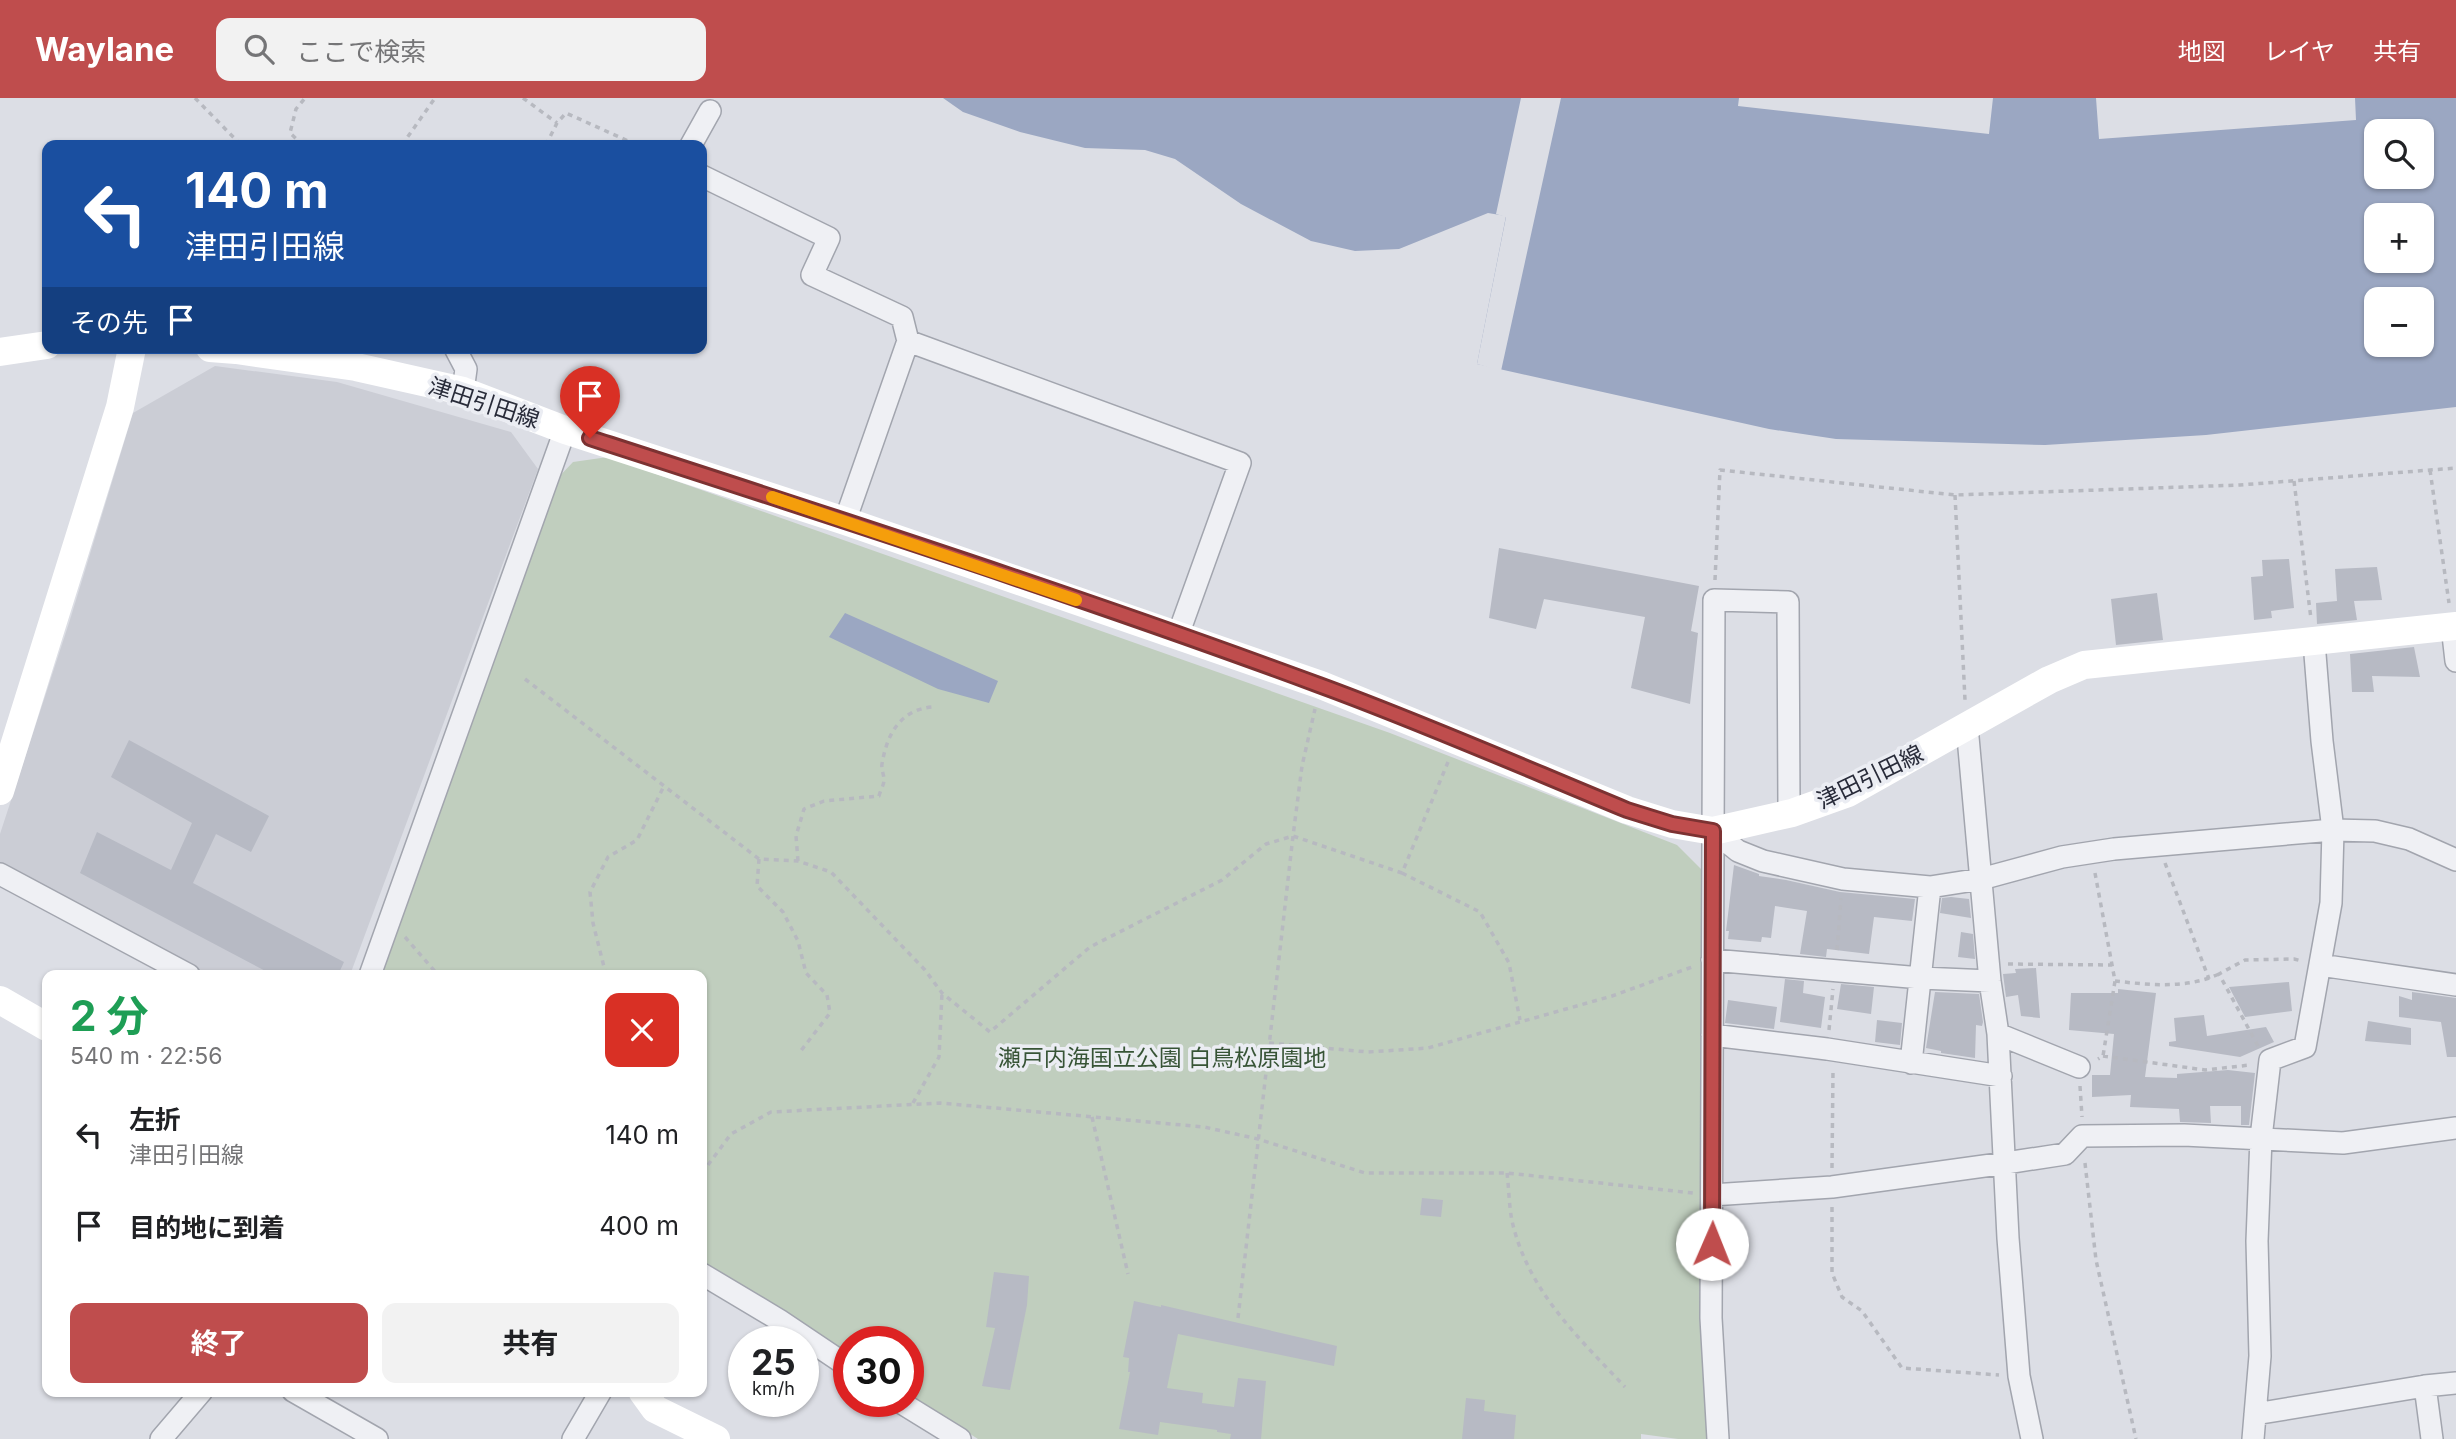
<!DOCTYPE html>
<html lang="ja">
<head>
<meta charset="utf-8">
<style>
  body { margin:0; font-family:Inter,"Noto Sans JP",sans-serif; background:#f2f2f2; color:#202124; height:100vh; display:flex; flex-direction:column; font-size:26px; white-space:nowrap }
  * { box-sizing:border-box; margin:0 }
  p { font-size:23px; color:#757577 }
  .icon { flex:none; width:38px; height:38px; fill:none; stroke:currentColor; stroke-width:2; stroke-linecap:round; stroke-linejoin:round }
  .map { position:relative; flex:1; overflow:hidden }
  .drawer { position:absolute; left:42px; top:872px; width:665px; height:427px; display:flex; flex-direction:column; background:#fff; border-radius:14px; box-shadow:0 2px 5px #0004 }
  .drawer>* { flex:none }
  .banner { position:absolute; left:42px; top:42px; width:665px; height:214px; border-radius:14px; box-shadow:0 2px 5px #0004; background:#1a4fa0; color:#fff; overflow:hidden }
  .tools { position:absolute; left:2364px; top:21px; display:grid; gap:14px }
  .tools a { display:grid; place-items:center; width:70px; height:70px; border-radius:14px; background:#fff; box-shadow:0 2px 5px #0004; font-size:35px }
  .speed { position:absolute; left:728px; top:1228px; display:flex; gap:14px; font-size:35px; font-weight:700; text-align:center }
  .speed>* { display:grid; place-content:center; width:91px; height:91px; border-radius:50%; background:#fff; box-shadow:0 2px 5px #0004; line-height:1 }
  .speed small { font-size:18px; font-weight:400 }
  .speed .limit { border:10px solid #d22; background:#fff; color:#111 }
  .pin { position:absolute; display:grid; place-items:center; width:60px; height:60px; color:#fff; margin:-72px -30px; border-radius:50% 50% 50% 0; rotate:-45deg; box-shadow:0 0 7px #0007 }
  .pin .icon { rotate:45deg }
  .me { position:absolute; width:77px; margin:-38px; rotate:1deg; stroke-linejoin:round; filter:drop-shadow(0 0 5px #0008) }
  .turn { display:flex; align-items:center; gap:24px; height:147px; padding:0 28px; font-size:32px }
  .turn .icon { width:91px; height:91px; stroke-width:2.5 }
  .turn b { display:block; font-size:49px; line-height:60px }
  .then { display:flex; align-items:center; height:66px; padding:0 28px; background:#0003; gap:14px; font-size:26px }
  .round { display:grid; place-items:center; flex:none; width:74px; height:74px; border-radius:14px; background:#f2f2f2 }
  .head { display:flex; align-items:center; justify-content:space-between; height:119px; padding:0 28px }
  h1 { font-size:42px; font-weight:700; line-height:52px; color:#1e9e55 }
  .button { display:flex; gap:14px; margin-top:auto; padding:14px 28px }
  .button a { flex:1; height:80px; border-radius:14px; background:#bf4d4d; color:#fff; font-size:28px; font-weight:700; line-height:80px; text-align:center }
  .button a+a { background:#f2f2f2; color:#202124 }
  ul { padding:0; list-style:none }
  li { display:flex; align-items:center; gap:21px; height:91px; padding:0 28px }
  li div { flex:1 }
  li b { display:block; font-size:26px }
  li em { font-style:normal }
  header { display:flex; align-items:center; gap:42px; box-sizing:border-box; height:98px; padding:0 35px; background:#bf4d4d; color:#fff }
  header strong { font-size:33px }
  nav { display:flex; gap:38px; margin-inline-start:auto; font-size:24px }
  .search { width:490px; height:63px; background:#f2f2f2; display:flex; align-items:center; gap:18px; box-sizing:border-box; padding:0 24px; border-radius:14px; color:#757577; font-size:26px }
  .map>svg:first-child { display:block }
  .built { fill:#cbcdd5 }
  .green { fill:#c0cebe }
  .water { fill:#9ba7c2; fill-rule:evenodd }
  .pier { fill:#dcdee5 }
  .building { fill:#b7bac4 }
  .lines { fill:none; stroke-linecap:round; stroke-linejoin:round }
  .street-casing { stroke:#a2a5ae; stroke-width:24 }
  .path { stroke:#b7b9c0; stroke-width:3.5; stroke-dasharray:5 5; stroke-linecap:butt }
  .street { stroke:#eff0f4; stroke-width:21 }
  .secondary { stroke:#fff; stroke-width:28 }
  .route-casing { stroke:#7c3232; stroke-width:18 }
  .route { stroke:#bf4d4d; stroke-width:12 }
  .slow { stroke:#f59e0b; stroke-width:12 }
  .labels { text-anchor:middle; stroke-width:7; stroke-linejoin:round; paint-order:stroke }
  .street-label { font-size:23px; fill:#282b39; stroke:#ebedf3 }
  .park-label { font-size:23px; fill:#375436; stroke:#ebedf3 }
</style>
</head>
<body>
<header>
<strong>Waylane</strong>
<div class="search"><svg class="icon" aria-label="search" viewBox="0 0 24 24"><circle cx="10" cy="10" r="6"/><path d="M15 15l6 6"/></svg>ここで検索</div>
<nav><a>地図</a><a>レイヤ</a><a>共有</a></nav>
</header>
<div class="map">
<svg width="2456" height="1341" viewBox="0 0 2456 1341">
  <rect width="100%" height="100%" fill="#dcdee5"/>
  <!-- built -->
  <path class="built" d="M215 268 337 284 511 334 538 371 350 877H204L0 768V736L69 525 133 315Z"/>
  <!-- green -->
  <path class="green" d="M608 359 1390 635 1677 747 1703 773C1699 962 1704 1152 1709 1341H1678L1641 1336V1341H978L908 1296V1244H849V1258L702 1164V877H381L555 383 573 364Z"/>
  <!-- water -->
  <path class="water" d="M943 0H2456V309L2206 337 2045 347 1836 341 1769 331 1477 266 1506 118 1488 115 1399 151 1355 153 1311 143 1241 106 1175 61 1145 52 1085 50 1020 34 963 14ZM2376 33H2422V79H2376ZM2376 117H2422V163H2376ZM2376 201H2422V247H2376Z
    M845 515 998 583 989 605 938 591 829 539Z"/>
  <!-- pier -->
  <path class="pier" d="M1521 0H1561L1501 273 1477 266 1506 119 1496 116Z
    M1739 0H1993L1989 36 1738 8Z
    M2096 0H2355L2356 22 2099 41Z"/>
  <!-- building -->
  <path class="building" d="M1499 450 1699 488 1691 533 1698 535 1690 606 1631 590 1645 519 1544 501 1536 531 1489 520Z
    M2289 461 2294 510 2271 513 2272 520 2254 522 2251 479 2263 478 2262 462Z
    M2377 469 2382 502 2354 503 2357 522 2317 526 2316 505 2337 503 2335 471Z
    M2157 495 2163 542 2116 547 2111 501Z
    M2414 549 2420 579 2372 578 2374 594H2352L2350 556Z
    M129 642 269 718 251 754 216 736 193 785 344 864 338 877H273L80 775 97 734 171 772 192 725 111 679Z
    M1734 767 1759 776V778L1786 782 1840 794 1915 801 1912 823 1874 819 1869 856 1827 851 1826 859 1800 856 1807 813 1775 808 1771 840 1762 839 1761 844 1728 841 1729 833H1726Z
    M1951 799 1969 801 1971 820 1940 815 1942 800Z
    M1961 834 1973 836 1975 861 1958 859Z
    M2036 870 2040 920 2021 918 2018 897 2006 899 2003 876 2016 875 2015 871Z
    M1785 881 1804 883 1803 895 1825 899 1821 930 1780 924Z
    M2289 884 2292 913 2245 919 2229 889Z
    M1841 886 1874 889 1871 916 1837 911Z
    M2118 891 2156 895 2145 979 2177 980V976L2228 972 2255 975 2249 1027H2241V1008H2210L2211 1025 2180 1024 2179 1011 2130 1009 2131 997 2092 999V977H2110L2114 936 2069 932 2071 895H2118Z
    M1935 894 1979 896 1983 924 1982 928 1976 927 1975 960 1941 955V953L1926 950Z
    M2412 894 2456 900V959H2447L2441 924 2399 919V898L2412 902Z
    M1728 902 1777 909 1774 931 1725 925Z
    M2204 917 2207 938 2266 929 2274 944 2240 959 2169 948V944L2176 943 2174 920Z
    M1877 922 1902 925 1900 947 1875 944Z
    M2368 923 2411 930V947L2365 943Z
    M1422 1100 1443 1102 1441 1119 1420 1117Z
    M994 1174 1029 1178 1027 1207 1010 1292 982 1288 995 1230 986 1229Z
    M1134 1203 1161 1209V1207L1337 1248 1334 1268 1178 1236 1167 1290 1203 1295 1202 1305 1234 1309 1238 1280 1266 1283 1261 1341H1230L1231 1336 1217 1334V1332L1160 1324 1158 1337 1119 1331 1130 1274H1128L1129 1260 1123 1259Z
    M1466 1300 1485 1302 1484 1313 1516 1317 1514 1341H1462Z"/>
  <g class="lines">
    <defs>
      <path id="street" d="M691 47 710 13
        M702 78 829 140 812 177 902 219 908 243
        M455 250 466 271 463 293
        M845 423 908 243 1240 365 1178 537
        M2452 528 2456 563
        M1967 628 1990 883 1998 936 2008 1140 2019 1278 2032 1341
        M1713 733 1738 753 1763 763 1843 781 1930 789 1981 781 2062 759 2114 751 2333 732 2375 733 2409 741 2456 762
        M0 776 189 877
        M1712 862 1921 880 1990 883
        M2320 867 2456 887
        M370 877 565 332
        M1998 936 2079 969
        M1712 937 1827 951 2001 978
        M1911 965 1930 789
        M1712 1097 1832 1089 2006 1065 2065 1056 2082 1038 2184 1037 2343 1045 2456 1030
        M702 1176 779 1222 849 1269
        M2425 1288 2432 1341
        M293 1293 377 1341
        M900 1304 960 1341
        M2255 1316 2425 1288 2456 1285
        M161 1341 202 1293
        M573 1341 601 1293
        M1718 1341 1711 1220 1714 502 1788 504 1789 709 1792 715
        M2253 1341 2260 1258 2257 1143 2261 1040 2270 962 2305 949 2331 805 2333 732 2322 643 2314 544"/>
    </defs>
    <!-- street casing -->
    <use href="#street" class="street-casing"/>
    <!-- path -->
    <path class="path" d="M195 0 241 47
      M523 0 557 25
      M303 47 290 35 296 11 305 0
      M402 47 435 0
      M546 47 557 25 566 15 637 47
      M2430 372 2449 505
      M2294 383 2311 521
      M1955 397 1965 602
      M1715 482 1720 372 1955 397 2240 387 2456 370
      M525 581 759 761 798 763 831 774 925 872 942 895 990 934 1090 849 1222 782 1266 746 1293 738 1402 775 1448 664
      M759 761 757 788 783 814 798 843 806 875 827 897 830 915 800 954
      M798 763 796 738 804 711 824 703 879 698C880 693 884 687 884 682 884 676 881 672 882 666 887 636 900 612 932 609
      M2165 765 2209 881
      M1402 775 1480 814 1509 865 1520 922
      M2095 775 2115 883 2103 958 2098 961
      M405 839 438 877
      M1837 852 1841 800
      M2008 866 2112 867
      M606 877 593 825 590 794 608 759 637 742 664 688
      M2115 883C2150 887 2187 891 2219 876
      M1829 932 1833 891
      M1269 945 1368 954 1428 950 1612 898 1692 869
      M2258 948 2219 876 2245 862 2294 861 2302 863
      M2103 958 2205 972 2250 967
      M2080 988 2082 1019
      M913 1005 939 959 942 895
      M1092 1019 1128 1176
      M2085 1065 2096 1162 2136 1341
      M1832 1070 1833 973
      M702 1075 731 1036 771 1014 940 1005 1204 1029 1258 1041 1365 1075H1507L1693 1095
      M1507 1075C1509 1091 1509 1108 1512 1123 1528 1193 1578 1239 1625 1289
      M1832 1109V1175L1842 1199 1862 1213 1902 1270 1999 1277
      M1238 1220 1293 738 1302 668 1315 611"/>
    <!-- street -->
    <use href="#street" class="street"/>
    <!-- secondary -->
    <path class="secondary" d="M210 250 236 252 356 269 463 293 565 332 845 423 1321 587 1627 712 1672 726 1713 733 1792 715 1848 695 2049 582 2084 567 2456 528
      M0 254 47 247
      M0 693 120 309 132 250
      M0 902 47 929
      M642 1293 655 1311 716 1341"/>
  </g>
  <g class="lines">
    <defs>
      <path id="route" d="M590 340C834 419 1079 498 1319 587 1423 625 1525 670 1627 712L1672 726 1713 733 1712 1146"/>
    </defs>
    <!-- route casing -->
    <use href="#route" class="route-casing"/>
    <!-- route -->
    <use href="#route" class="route"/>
    <!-- slow -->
    <path class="slow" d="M772 399 1076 502"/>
  </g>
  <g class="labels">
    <!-- street labels -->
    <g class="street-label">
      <text transform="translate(484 305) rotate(18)" y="8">津田引田線</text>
      <text transform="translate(1870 679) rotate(-26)" y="8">津田引田線</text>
    </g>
    <!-- park labels -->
    <g class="park-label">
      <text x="1162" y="968">瀬戸内海国立公園 白鳥松原園地</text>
    </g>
  </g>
</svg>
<div class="tools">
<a><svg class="icon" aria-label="search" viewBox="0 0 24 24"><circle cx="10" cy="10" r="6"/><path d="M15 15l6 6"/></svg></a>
<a>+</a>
<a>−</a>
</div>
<div class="speed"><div>25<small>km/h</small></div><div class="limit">30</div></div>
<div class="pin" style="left:590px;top:340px;background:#d93025"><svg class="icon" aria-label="arrive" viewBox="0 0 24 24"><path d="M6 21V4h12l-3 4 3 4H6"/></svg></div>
<svg class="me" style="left:1712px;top:1146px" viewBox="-20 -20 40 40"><circle r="19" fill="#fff"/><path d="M0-13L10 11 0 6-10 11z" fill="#bf4d4d"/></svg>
<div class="banner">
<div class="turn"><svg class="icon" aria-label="left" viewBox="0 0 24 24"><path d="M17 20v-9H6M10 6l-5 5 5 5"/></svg><div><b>140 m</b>津田引田線</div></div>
<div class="then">その先<svg class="icon" aria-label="arrive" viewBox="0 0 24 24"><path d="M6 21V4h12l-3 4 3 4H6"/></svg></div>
</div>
<section class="drawer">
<div class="head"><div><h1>2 分</h1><p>540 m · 22:56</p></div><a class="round" style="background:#d93025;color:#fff"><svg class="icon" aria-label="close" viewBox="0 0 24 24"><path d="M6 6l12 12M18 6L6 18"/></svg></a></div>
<ul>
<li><svg class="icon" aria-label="left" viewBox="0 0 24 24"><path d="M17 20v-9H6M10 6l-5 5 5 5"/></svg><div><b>左折</b><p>津田引田線</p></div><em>140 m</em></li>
<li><svg class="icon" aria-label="arrive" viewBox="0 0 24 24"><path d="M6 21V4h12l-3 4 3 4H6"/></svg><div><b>目的地に到着</b></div><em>400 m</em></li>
</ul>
<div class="button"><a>終了</a><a>共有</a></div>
</section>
</div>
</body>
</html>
